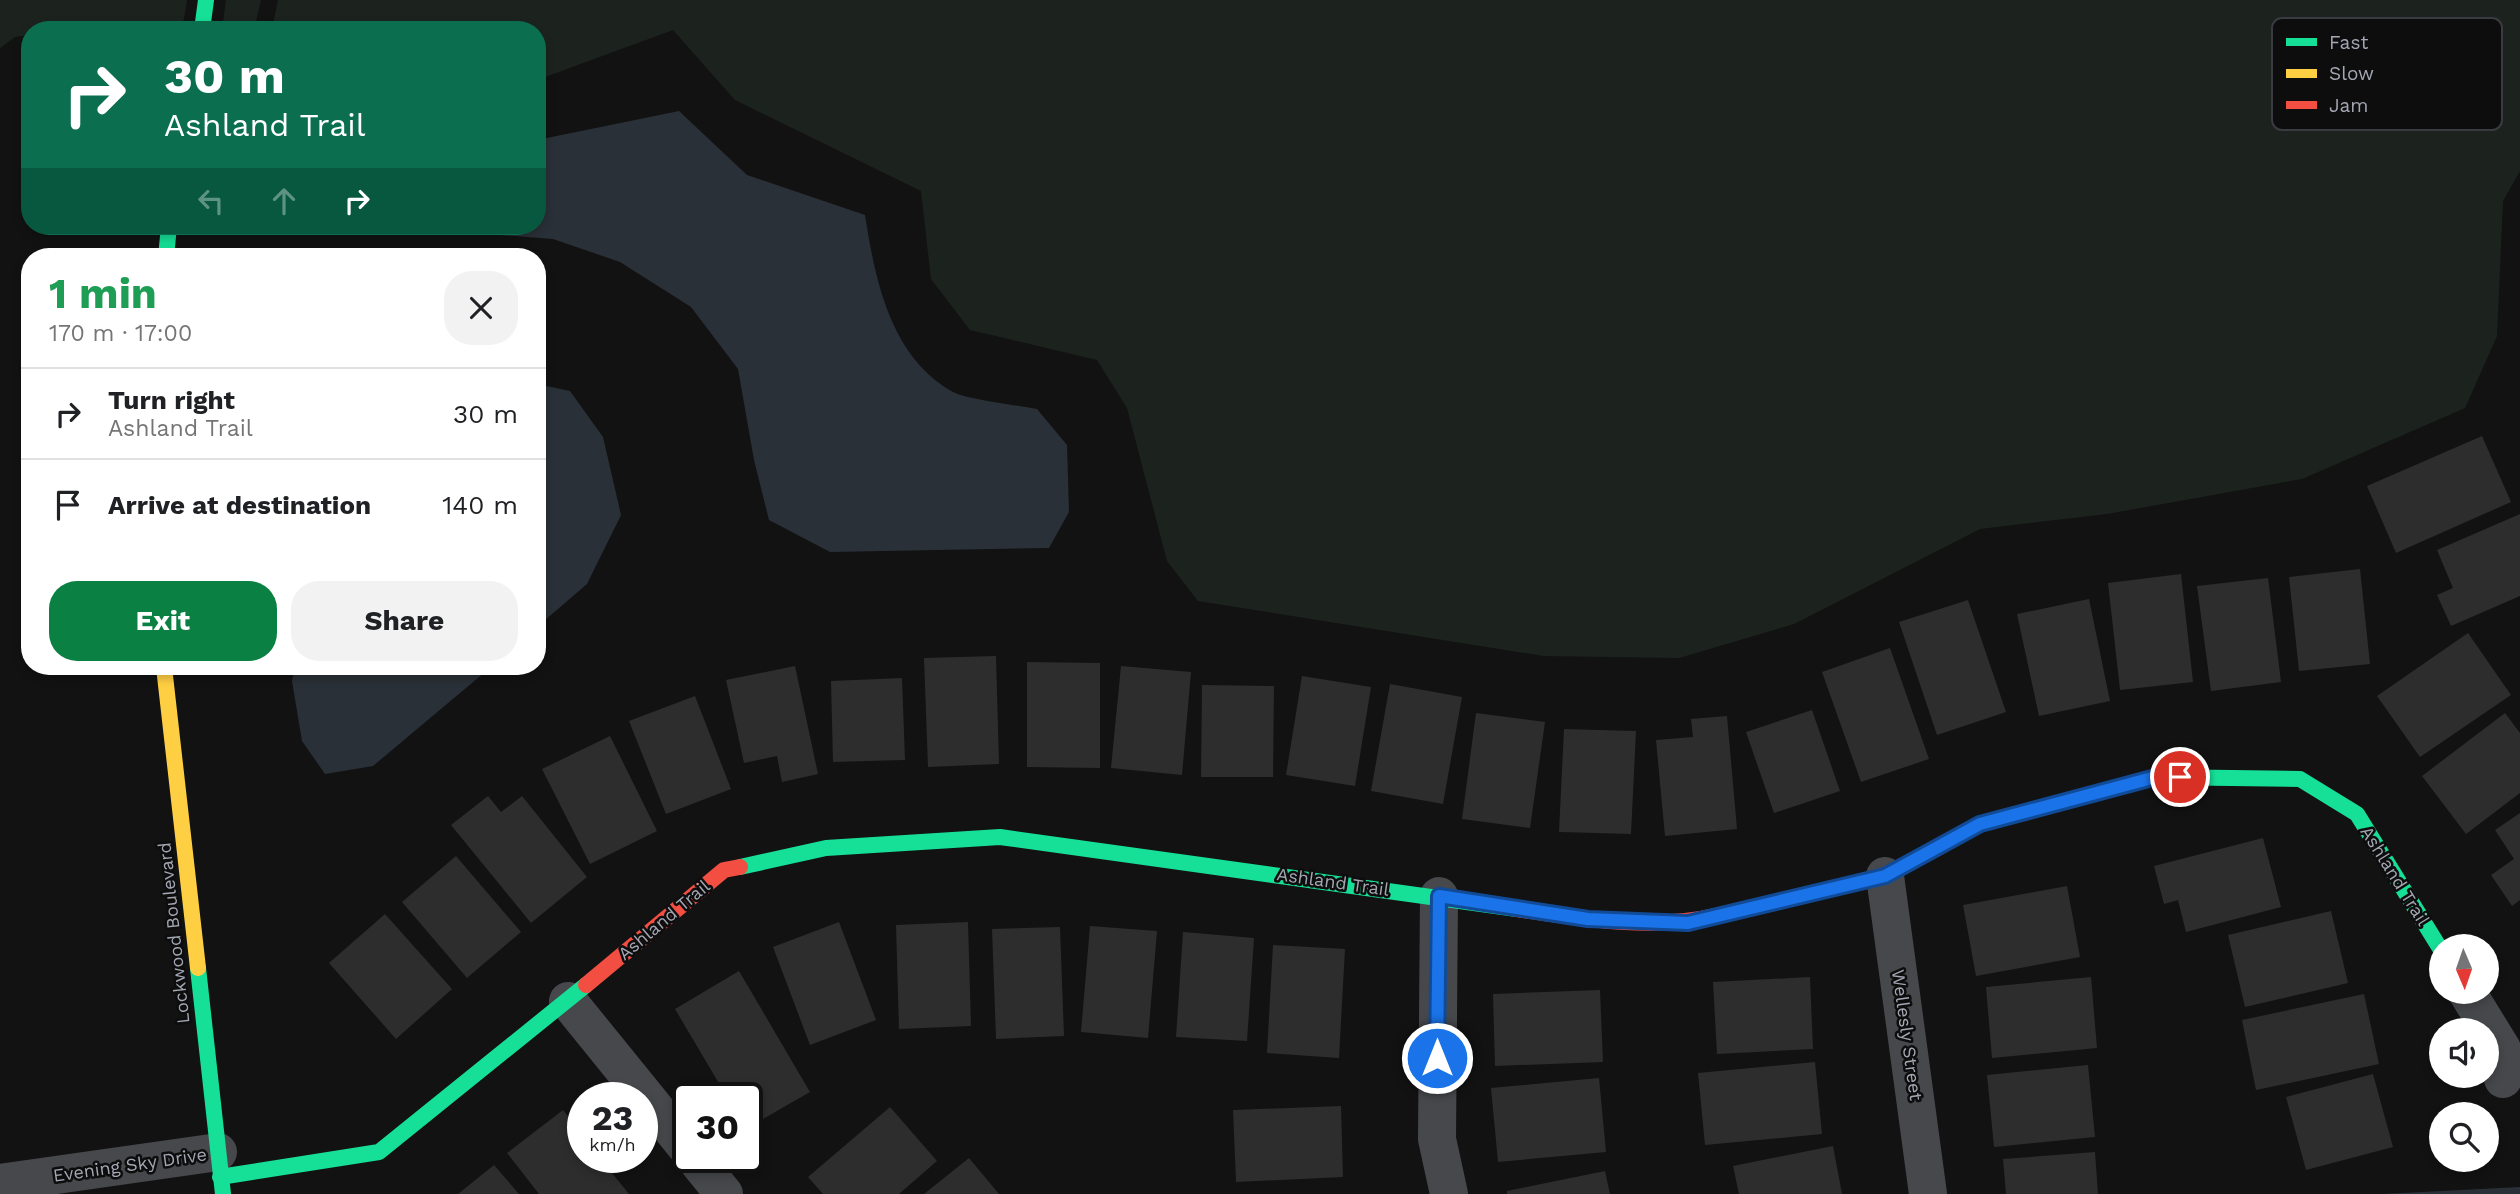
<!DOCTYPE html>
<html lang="en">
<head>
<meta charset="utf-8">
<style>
  body { margin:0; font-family:"Work Sans",sans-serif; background:#f2f2f2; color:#202124; height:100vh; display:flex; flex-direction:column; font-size:26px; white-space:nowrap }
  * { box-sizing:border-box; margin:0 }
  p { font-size:23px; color:#757577 }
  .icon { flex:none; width:38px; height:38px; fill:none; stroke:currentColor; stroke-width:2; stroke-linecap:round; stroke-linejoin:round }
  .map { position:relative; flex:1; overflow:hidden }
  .panel { position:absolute; left:21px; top:248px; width:525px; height:427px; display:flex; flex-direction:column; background:#fff; border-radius:28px; box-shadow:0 4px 10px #0003 }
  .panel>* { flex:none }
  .hud { position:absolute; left:21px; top:21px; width:525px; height:214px; border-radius:28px; box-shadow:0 4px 10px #0003; background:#0b6e4f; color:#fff; overflow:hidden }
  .needle { width:46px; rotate:178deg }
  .fabs { position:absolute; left:2429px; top:934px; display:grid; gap:14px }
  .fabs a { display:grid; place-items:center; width:70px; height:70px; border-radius:50%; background:#fff; box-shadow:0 4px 10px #0003; font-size:35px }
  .speed { position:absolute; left:567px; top:1082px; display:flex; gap:14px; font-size:35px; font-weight:700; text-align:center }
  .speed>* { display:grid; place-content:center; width:91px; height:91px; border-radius:50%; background:#fff; box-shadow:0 4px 10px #0003; line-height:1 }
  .speed small { font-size:18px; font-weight:400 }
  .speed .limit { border:4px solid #111; border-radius:10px; background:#fff; color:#111 }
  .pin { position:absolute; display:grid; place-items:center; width:60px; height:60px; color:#fff; margin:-30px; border:4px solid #fff; border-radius:50%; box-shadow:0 2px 7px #0007 }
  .me { position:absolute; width:77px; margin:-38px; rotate:0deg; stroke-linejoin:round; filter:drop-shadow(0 0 5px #0008) }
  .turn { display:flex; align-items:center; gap:24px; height:147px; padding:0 28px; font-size:32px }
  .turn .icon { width:91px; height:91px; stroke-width:2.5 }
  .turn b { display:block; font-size:49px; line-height:60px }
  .lanes { display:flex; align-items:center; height:66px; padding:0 28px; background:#0003; justify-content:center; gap:35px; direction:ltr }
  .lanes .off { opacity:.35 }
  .round { display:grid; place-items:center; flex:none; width:74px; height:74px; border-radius:28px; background:#f2f2f2 }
  .overview { display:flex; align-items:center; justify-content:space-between; height:119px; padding:0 28px }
  h1 { font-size:42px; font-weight:700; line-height:52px; color:#1e9e55 }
  .primary-button { display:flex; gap:14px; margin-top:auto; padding:14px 28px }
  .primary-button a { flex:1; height:80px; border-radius:28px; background:#0b8043; color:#fff; font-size:28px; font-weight:700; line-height:80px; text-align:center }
  .primary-button a+a { background:#f2f2f2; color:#202124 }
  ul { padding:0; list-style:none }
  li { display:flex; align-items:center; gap:21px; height:91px; padding:0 28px; border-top:2px solid #e0e0e0 }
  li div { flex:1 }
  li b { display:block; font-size:26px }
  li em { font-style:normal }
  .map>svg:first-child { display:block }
  .green { fill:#1c231e }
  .water { fill:#2a3037 }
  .building { fill:#2d2d2e }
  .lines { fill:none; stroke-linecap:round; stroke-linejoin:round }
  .street { stroke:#47484b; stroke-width:38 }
  .fast { stroke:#16e098; stroke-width:16 }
  .slow { stroke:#ffcf43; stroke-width:16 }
  .jam { stroke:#f24e42; stroke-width:16 }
  .route-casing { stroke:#114b97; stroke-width:18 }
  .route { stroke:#1a73e8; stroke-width:12 }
  .labels { text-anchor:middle; stroke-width:5; stroke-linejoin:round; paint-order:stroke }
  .street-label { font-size:18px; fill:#a4a7b3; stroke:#0d0d0e }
  .key { fill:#0d0d0e; stroke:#3a3b40; stroke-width:2 }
  .key-label { font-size:19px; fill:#a4a7b3 }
</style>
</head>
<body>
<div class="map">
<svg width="2520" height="1194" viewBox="0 0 2520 1194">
  <rect width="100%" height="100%" fill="#121213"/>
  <!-- green -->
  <path class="green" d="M0 0H187L182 30H30V35L15 37 0 48Z
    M226 0H261L254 30H222Z
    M278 0H2520V171L2503 201 2497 336 2465 408 2302 479 2107 514 1980 529 1794 624 1679 658 1544 656 1198 601 1167 561 1127 408 1097 360 970 330 931 279 921 191 735 100 673 30 537 80V30H272Z"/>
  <!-- water -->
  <path class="water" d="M679 111 747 175 865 215C875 279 890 357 953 392 969 400 1017 405 1037 409L1067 445 1069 512 1049 548 830 552 769 520 754 460 738 369 691 307 620 262 553 239 409 228 537 226V140Z
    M537 384 570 391 603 437 621 515 587 584 537 627Z
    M295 667H491L373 766 325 774 302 741 292 681Z
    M2520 1187V1194H2383Z"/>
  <!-- building -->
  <path class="building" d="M2482 436 2511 502 2396 553 2367 486Z
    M2520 514V596L2451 626 2437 595 2453 588 2437 550Z
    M2360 569 2370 664 2299 671 2289 577Z
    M2181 574 2193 682 2120 690 2108 583Z
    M2268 578 2281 682 2211 691 2197 586Z
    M2089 599 2110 701 2039 716 2017 614Z
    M1968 600 2006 712 1937 735 1899 622Z
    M2468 633 2511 695 2420 757 2377 696Z
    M1890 648 1929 759 1861 782 1822 672Z
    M996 656 999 764 928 767 924 658Z
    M1027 662 1100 663V768L1027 767Z
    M795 666 818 774 782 782 777 756 744 763 726 680Z
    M1121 666 1191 672 1182 775 1111 768Z
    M1302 676 1371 687 1355 786 1286 775Z
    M902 678 905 760 833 762 831 681Z
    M1390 684 1462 697 1443 804 1371 791Z
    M1202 685 1274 686 1273 777H1201Z
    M695 696 731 789 666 814 629 721Z
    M1812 710 1840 791 1774 813 1746 732Z
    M1476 713 1545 722 1530 828 1462 819Z
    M2505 713 2520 733V793L2466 834 2422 776Z
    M1727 716 1737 829 1665 836 1656 740 1693 737 1691 719Z
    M1564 729 1636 731 1631 834 1559 832Z
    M610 736 657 831 590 864 542 769Z
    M488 796 501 812 522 796 587 877 531 923 451 825Z
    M2520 813V900L2512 906 2491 875 2514 859 2495 830Z
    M2263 838 2281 907 2186 932 2178 900 2164 904 2154 866Z
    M456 856 521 932 467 978 402 902Z
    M2067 886 2080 957 1976 976 1963 905Z
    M2331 911 2348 983 2245 1007 2228 935Z
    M385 914 452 989 396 1039 329 963Z
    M839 922 876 1020 810 1045 773 947Z
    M968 922 971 1026 899 1029 896 925Z
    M1090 926 1157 931 1148 1038 1081 1032Z
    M1060 927 1064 1036 996 1039 992 929Z
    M1183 932 1254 938 1247 1041 1176 1037Z
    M1273 945 1345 949 1339 1058 1267 1053Z
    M739 971 810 1092 747 1128V1097H727L675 1009Z
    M1810 977 1813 1049 1717 1054 1713 982Z
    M2091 977 2097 1048 1992 1058 1986 987Z
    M1600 990 1603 1062 1495 1066 1493 994Z
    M2364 994 2379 1064 2256 1090 2242 1020Z
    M1815 1062 1822 1134 1705 1145 1698 1073Z
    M2088 1065 2095 1137 1994 1147 1987 1075Z
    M2373 1074 2393 1147 2306 1170 2286 1097Z
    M1599 1078 1606 1152 1498 1162 1491 1088Z
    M1341 1106 1343 1177 1236 1182 1233 1110Z
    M890 1107 937 1161 899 1194H823L808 1177Z
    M563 1110 583 1135V1157H599L629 1194H539L507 1153Z
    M1833 1146 1842 1194H1739L1733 1166Z
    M2095 1152 2098 1194H2006L2003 1159Z
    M969 1158 999 1194H924Z
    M494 1165 519 1194H458Z
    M1605 1171 1610 1194H1507V1191Z"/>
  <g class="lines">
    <!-- street -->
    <path class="street" d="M1885 876 1928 1194
      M1439 896 1437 1139 1449 1194
      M2467 992 2502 1049 2503 1079
      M568 1001 688 1149
      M694 1157 724 1194
      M0 1183 218 1152"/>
    <!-- fast -->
    <path class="fast" d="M202 30 206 0
      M166 257 169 226
      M1944 844 1980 824 2156 777 2300 779 2357 814 2441 950
      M740 867 826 848 1000 837 1517 909
      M198 968 223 1194
      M220 1177 379 1152 586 985"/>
    <!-- slow -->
    <path class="slow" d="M164 667 198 968
      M1720 915 1885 876 1944 844"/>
    <!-- jam -->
    <path class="jam" d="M1517 909C1584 919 1654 931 1720 915
      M586 985 724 870 740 867"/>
  </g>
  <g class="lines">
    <defs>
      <path id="route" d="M1437 1058 1439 896 1588 919 1688 923 1885 876 1980 824 2156 777H2180"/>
    </defs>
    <!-- route casing -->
    <use href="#route" class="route-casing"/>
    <!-- route -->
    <use href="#route" class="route"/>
  </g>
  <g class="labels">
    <!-- street labels -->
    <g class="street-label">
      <text transform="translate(2395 876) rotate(58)" y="6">Ashland Trail</text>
      <text transform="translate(1333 882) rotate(8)" y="6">Ashland Trail</text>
      <text transform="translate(664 920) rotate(-40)" y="6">Ashland Trail</text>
      <text transform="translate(174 933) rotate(-96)" y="6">Lockwood Boulevard</text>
      <text transform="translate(1907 1035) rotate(82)" y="6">Wellesly Street</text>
      <text transform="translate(130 1165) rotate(-8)" y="6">Evening Sky Drive</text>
    </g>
  </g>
  <!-- legend -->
  <rect x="2272" y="18" width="230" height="112" rx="10" class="key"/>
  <rect x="2286" y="38" width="31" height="8" fill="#16e098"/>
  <rect x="2286" y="69" width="31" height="9" fill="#ffcf43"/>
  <rect x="2286" y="101" width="31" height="8" fill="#f24e42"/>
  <g class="key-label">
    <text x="2329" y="49">Fast</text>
    <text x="2329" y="80">Slow</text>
    <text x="2329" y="112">Jam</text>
  </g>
</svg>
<div class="fabs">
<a><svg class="needle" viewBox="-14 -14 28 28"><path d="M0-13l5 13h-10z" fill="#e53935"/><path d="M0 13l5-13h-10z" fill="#757577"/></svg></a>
<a><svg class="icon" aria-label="sound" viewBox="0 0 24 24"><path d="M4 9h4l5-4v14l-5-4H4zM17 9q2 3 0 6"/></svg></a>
<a><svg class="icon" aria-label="search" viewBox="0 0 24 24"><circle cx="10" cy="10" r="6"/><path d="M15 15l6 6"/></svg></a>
</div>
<div class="speed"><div>23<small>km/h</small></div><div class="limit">30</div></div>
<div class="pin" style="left:2180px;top:777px;background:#d93025"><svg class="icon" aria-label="arrive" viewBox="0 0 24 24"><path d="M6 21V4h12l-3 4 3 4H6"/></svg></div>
<svg class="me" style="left:1437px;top:1058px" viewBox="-20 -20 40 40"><circle r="17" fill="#1a73e8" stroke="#fff" stroke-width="3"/><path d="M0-11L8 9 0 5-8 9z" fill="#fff"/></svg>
<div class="hud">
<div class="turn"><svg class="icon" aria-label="right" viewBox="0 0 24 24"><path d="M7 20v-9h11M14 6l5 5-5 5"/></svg><div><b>30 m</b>Ashland Trail</div></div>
<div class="lanes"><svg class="icon off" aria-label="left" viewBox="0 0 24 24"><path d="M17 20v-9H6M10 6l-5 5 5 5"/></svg><svg class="icon off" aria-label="ahead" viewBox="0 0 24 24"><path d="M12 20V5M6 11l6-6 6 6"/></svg><svg class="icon" aria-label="right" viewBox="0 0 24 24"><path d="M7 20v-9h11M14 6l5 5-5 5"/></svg></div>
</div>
<section class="panel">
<div class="overview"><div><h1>1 min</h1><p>170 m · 17:00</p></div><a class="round"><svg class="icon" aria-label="close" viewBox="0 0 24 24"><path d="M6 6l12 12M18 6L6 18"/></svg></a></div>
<ul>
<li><svg class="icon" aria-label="right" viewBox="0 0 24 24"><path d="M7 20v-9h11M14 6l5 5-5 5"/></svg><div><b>Turn right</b><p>Ashland Trail</p></div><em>30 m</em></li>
<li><svg class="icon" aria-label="arrive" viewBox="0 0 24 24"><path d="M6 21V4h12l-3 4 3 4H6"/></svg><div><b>Arrive at destination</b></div><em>140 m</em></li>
</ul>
<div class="primary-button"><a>Exit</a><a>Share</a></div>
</section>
</div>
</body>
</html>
